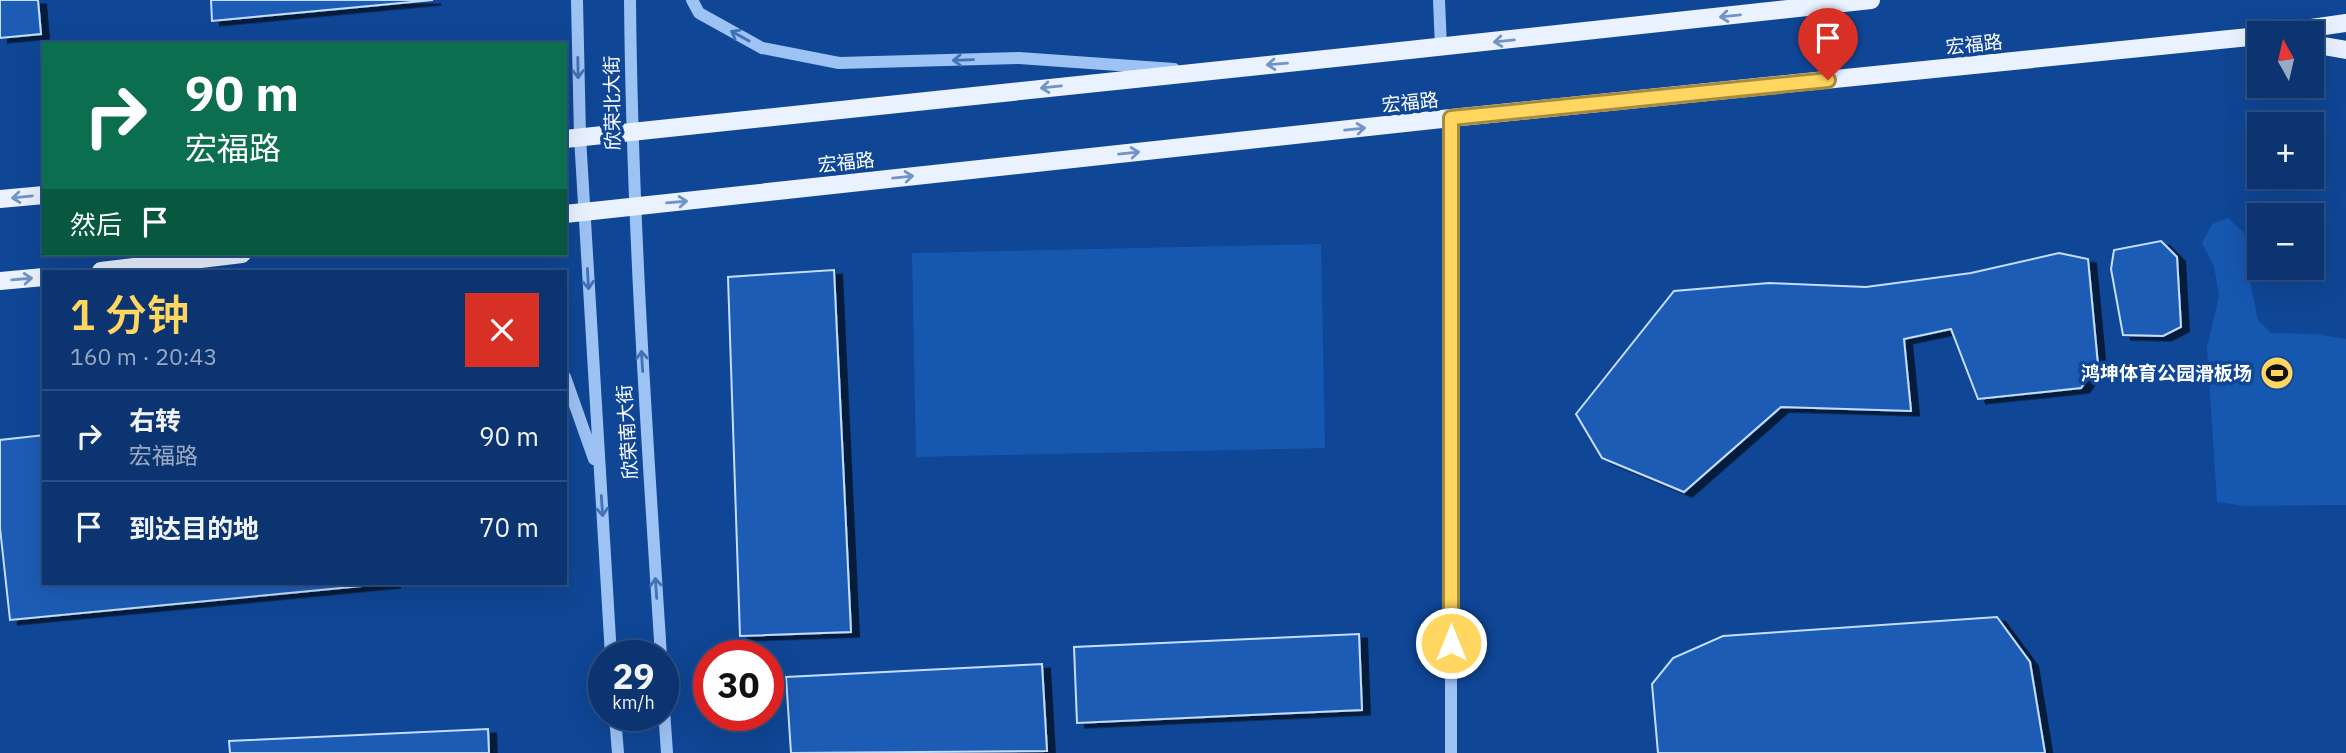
<!DOCTYPE html>
<html lang="zh">
<head>
<meta charset="utf-8">
<style>
  body { margin:0; font-family:"IBM Plex Sans","Noto Sans SC",sans-serif; background:#193f78; color:#f1f3f6; height:100vh; display:flex; flex-direction:column; font-size:26px; white-space:nowrap }
  * { box-sizing:border-box; margin:0 }
  p { font-size:23px; color:#9aaac3 }
  .icon { flex:none; width:38px; height:38px; fill:none; stroke:currentColor; stroke-width:2; stroke-linecap:round; stroke-linejoin:round }
  .map { position:relative; flex:1; overflow:hidden }
  .details { position:absolute; left:42px; top:270px; width:525px; height:315px; display:flex; flex-direction:column; background:#0b3470; border-radius:0px; box-shadow:0 7px 28px #0002,0 0 0 2px #2b4f83 }
  .details>* { flex:none }
  .banner { position:absolute; left:42px; top:42px; width:525px; height:214px; border-radius:0px; box-shadow:0 7px 28px #0002,0 0 0 2px #2b4f83; background:#0b6e4f; color:#fff; overflow:hidden }
  .needle { width:46px; rotate:352deg }
  .buttons { position:absolute; left:2247px; top:21px; display:grid; gap:14px }
  .buttons a { display:grid; place-items:center; width:77px; height:77px; border-radius:0px; background:#0b3470; box-shadow:0 7px 28px #0002,0 0 0 2px #2b4f83; font-size:35px }
  .speed { position:absolute; left:588px; top:640px; display:flex; gap:14px; font-size:35px; font-weight:700; text-align:center }
  .speed>* { display:grid; place-content:center; width:91px; height:91px; border-radius:50%; background:#0b3470; box-shadow:0 7px 28px #0002,0 0 0 2px #2b4f83; line-height:1 }
  .speed small { font-size:18px; font-weight:400 }
  .speed .limit { border:10px solid #d22; background:#fff; color:#111 }
  .pin { position:absolute; display:grid; place-items:center; width:60px; height:60px; color:#fff; margin:-72px -30px; border-radius:50% 50% 50% 0; rotate:-45deg; box-shadow:0 0 7px #0007 }
  .pin .icon { rotate:45deg }
  .me { position:absolute; width:77px; margin:-38px; rotate:0deg; stroke-linejoin:round; filter:drop-shadow(0 0 5px #0008) }
  .turn { display:flex; align-items:center; gap:24px; height:147px; padding:0 28px; font-size:32px }
  .turn .icon { width:91px; height:91px; stroke-width:2.5 }
  .turn b { display:block; font-size:49px; line-height:60px }
  .then { display:flex; align-items:center; height:66px; padding:0 28px; background:#0003; gap:14px; font-size:26px }
  .round { display:grid; place-items:center; flex:none; width:74px; height:74px; border-radius:0px; background:#193f78 }
  .summary { display:flex; align-items:center; justify-content:space-between; height:119px; padding:0 28px }
  h1 { font-size:42px; font-weight:600; line-height:52px; color:#ffd660 }
  ul { padding:0; list-style:none }
  li { display:flex; align-items:center; gap:21px; height:91px; padding:0 28px; border-top:2px solid #2b4f83 }
  li div { flex:1 }
  li b { display:block; font-size:26px }
  li em { font-style:normal }
  .map>svg:first-child { display:block }
  .green { fill:#1657b0 }
  .building { fill:#1c5cb5; stroke:#c5ddfe; stroke-width:2; filter:url(#shadow) }
  .lines { fill:none; stroke-linecap:round; stroke-linejoin:round }
  .minor { stroke:#9dc2f4; stroke-width:12 }
  .major { stroke:#eaf2ff; stroke-width:18 }
  .oneway { stroke:#7293c5 }
  .oneway2 { stroke:#4171b6 }
  .route-casing { stroke:#a68b3e; stroke-width:18 }
  .route { stroke:#ffd660; stroke-width:12 }
  .labels { text-anchor:middle; stroke-width:7; stroke-linejoin:round; paint-order:stroke }
  .street-label { font-size:19px; fill:#fff; stroke:#0f4695 }
  .poi-label { font-size:19px; font-weight:bold; fill:#fff; stroke:#0f4695; text-anchor:end }
</style>
</head>
<body>
<div class="map">
<svg width="2346" height="753" viewBox="0 0 2346 753">
  <defs>
    <filter id="shadow"><feDropShadow dx="8" dy="4.5" stdDeviation="0" flood-color="#0009"/></filter>
  </defs>
  <rect width="100%" height="100%" fill="#0f4695"/>
  <!-- green -->
  <path class="green" d="M2228 218 2243 232 2249 245 2247 267 2258 320 2271 333 2315 334 2346 339V505L2245 506 2217 502 2207 348 2219 296 2214 266 2202 243 2212 224Z
    M1321 244 1325 448 916 457 912 253Z"/>
  <!-- building -->
  <path class="building" d="M0 0H38L41 34 0 38Z
    M211 0H433L212 21Z
    M2161 241 2177 257 2181 327 2163 336 2123 335 2111 269 2114 250Z
    M2059 253 2088 259 2098 365 2081 388 1978 399 1951 329 1904 339 1911 411 1781 407 1684 492 1602 458 1576 414 1674 291 1769 283 1866 287 1971 273Z
    M834 270 851 632 740 636 728 277Z
    M44 435V583H393L10 620 0 528V440Z
    M1997 617 2030 662 2045 753H1658L1652 684 1673 658 1723 636Z
    M1359 634 1362 710 1077 723 1074 647Z
    M1042 664 1047 751 791 753 786 677Z
    M488 729 489 753H230L229 741Z"/>
  <g class="lines">
    <!-- minor -->
    <path class="minor" d="M577 0 580 137 611 656
      M630 0C632 219 647 437 661 656
      M692 0 699 13 762 48 839 63 1019 58 1174 69
      M1439 0 1441 48
      M1451 118V753
      M565 377 594 459
      M663 695 667 753
      M615 716 618 753"/>
    <!-- major -->
    <path class="major" d="M2276 33 2346 23
      M2312 44 2346 50
      M565 139C1000 92 1436 49 1871 0
      M0 199 44 195
      M565 214 1451 118 2259 36
      M101 271 242 254
      M0 281 44 277"/>
  </g>
  <!-- one-way arrows -->
  <defs><path id="oneway-shaft" d="M-6 0H5M1.5-3L5.5 0L1.5 3" fill="none" stroke-width="1.6" stroke-linecap="round" stroke-linejoin="round" transform="scale(1.75)"/></defs>
  <g class="oneway">
    <use href="#oneway-shaft" transform="translate(1730 16) rotate(174)"/>
    <use href="#oneway-shaft" transform="translate(1504 41) rotate(174)"/>
    <use href="#oneway-shaft" transform="translate(1277 64) rotate(175)"/>
    <use href="#oneway-shaft" transform="translate(1051 87) rotate(174)"/>
    <use href="#oneway-shaft" transform="translate(1355 129) rotate(-6)"/>
    <use href="#oneway-shaft" transform="translate(1129 153) rotate(-6)"/>
    <use href="#oneway-shaft" transform="translate(903 177) rotate(-6)"/>
    <use href="#oneway-shaft" transform="translate(22 197) rotate(174)"/>
    <use href="#oneway-shaft" transform="translate(677 202) rotate(-5)"/>
    <use href="#oneway-shaft" transform="translate(22 279) rotate(-5)"/>
  </g>
  <g class="oneway2">
    <use href="#oneway-shaft" transform="translate(740 36) rotate(-151)"/>
    <use href="#oneway-shaft" transform="translate(963 60) rotate(178)"/>
    <use href="#oneway-shaft" transform="translate(578 68) rotate(89)"/>
    <use href="#oneway-shaft" transform="translate(588 279) rotate(87)"/>
    <use href="#oneway-shaft" transform="translate(642 361) rotate(-94)"/>
    <use href="#oneway-shaft" transform="translate(602 506) rotate(86)"/>
    <use href="#oneway-shaft" transform="translate(656 588) rotate(-94)"/>
  </g>
  <g class="lines">
    <defs>
      <path id="route" d="M1451 643V118L1828 80"/>
    </defs>
    <!-- route casing -->
    <use href="#route" class="route-casing"/>
    <!-- route -->
    <use href="#route" class="route"/>
  </g>
  <!-- icons -->
  <defs>
    <symbol id="stadium-disc" viewBox="-11 -11 22 22"><circle r="9.5" fill="#ffd660" stroke="#0f4695"/><path d="M0-5a6.5 5 0 1 0 0 10a6.5 5 0 1 0 0-10ZM-3.5-1.8h7v3.6h-7Z" fill="#111"/></symbol>
  </defs>
  <g fill-rule="evenodd">
    <use href="#stadium-disc" x="2258" y="354" width="38" height="38"/>
  </g>
  <g class="labels">
    <!-- street labels -->
    <g class="street-label">
      <text transform="translate(1974 44) rotate(-6)" y="7">宏福路</text>
      <text transform="translate(1410 102) rotate(-6)" y="7">宏福路</text>
      <text transform="translate(612 103) rotate(-91)" y="7">欣荣北大街</text>
      <text transform="translate(846 162) rotate(-6)" y="7">宏福路</text>
      <text transform="translate(627 432) rotate(-94)" y="7">欣荣南大街</text>
    </g>
    <!-- poi labels -->
    <g class="poi-label">
      <text x="2252" y="380">鸿坤体育公园滑板场</text>
    </g>
  </g>
</svg>
<div class="buttons">
<a><svg class="needle" viewBox="-14 -14 28 28"><path d="M0-13l5 13h-10z" fill="#e53935"/><path d="M0 13l5-13h-10z" fill="#9aaac3"/></svg></a>
<a>+</a>
<a>−</a>
</div>
<div class="speed"><div>29<small>km/h</small></div><div class="limit">30</div></div>
<div class="pin" style="left:1828px;top:80px;background:#d93025"><svg class="icon" aria-label="arrive" viewBox="0 0 24 24"><path d="M6 21V4h12l-3 4 3 4H6"/></svg></div>
<svg class="me" style="left:1451px;top:643px" viewBox="-20 -20 40 40"><circle r="17" fill="#ffd660" stroke="#fff" stroke-width="3"/><path d="M0-11L8 9 0 5-8 9z" fill="#fff"/></svg>
<div class="banner">
<div class="turn"><svg class="icon" aria-label="right" viewBox="0 0 24 24"><path d="M7 20v-9h11M14 6l5 5-5 5"/></svg><div><b>90 m</b>宏福路</div></div>
<div class="then">然后<svg class="icon" aria-label="arrive" viewBox="0 0 24 24"><path d="M6 21V4h12l-3 4 3 4H6"/></svg></div>
</div>
<section class="details">
<div class="summary"><div><h1>1 分钟</h1><p>160 m · 20:43</p></div><a class="round" style="background:#d93025;color:#fff"><svg class="icon" aria-label="close" viewBox="0 0 24 24"><path d="M6 6l12 12M18 6L6 18"/></svg></a></div>
<ul>
<li><svg class="icon" aria-label="right" viewBox="0 0 24 24"><path d="M7 20v-9h11M14 6l5 5-5 5"/></svg><div><b>右转</b><p>宏福路</p></div><em>90 m</em></li>
<li><svg class="icon" aria-label="arrive" viewBox="0 0 24 24"><path d="M6 21V4h12l-3 4 3 4H6"/></svg><div><b>到达目的地</b></div><em>70 m</em></li>
</ul>
</section>
</div>
</body>
</html>
